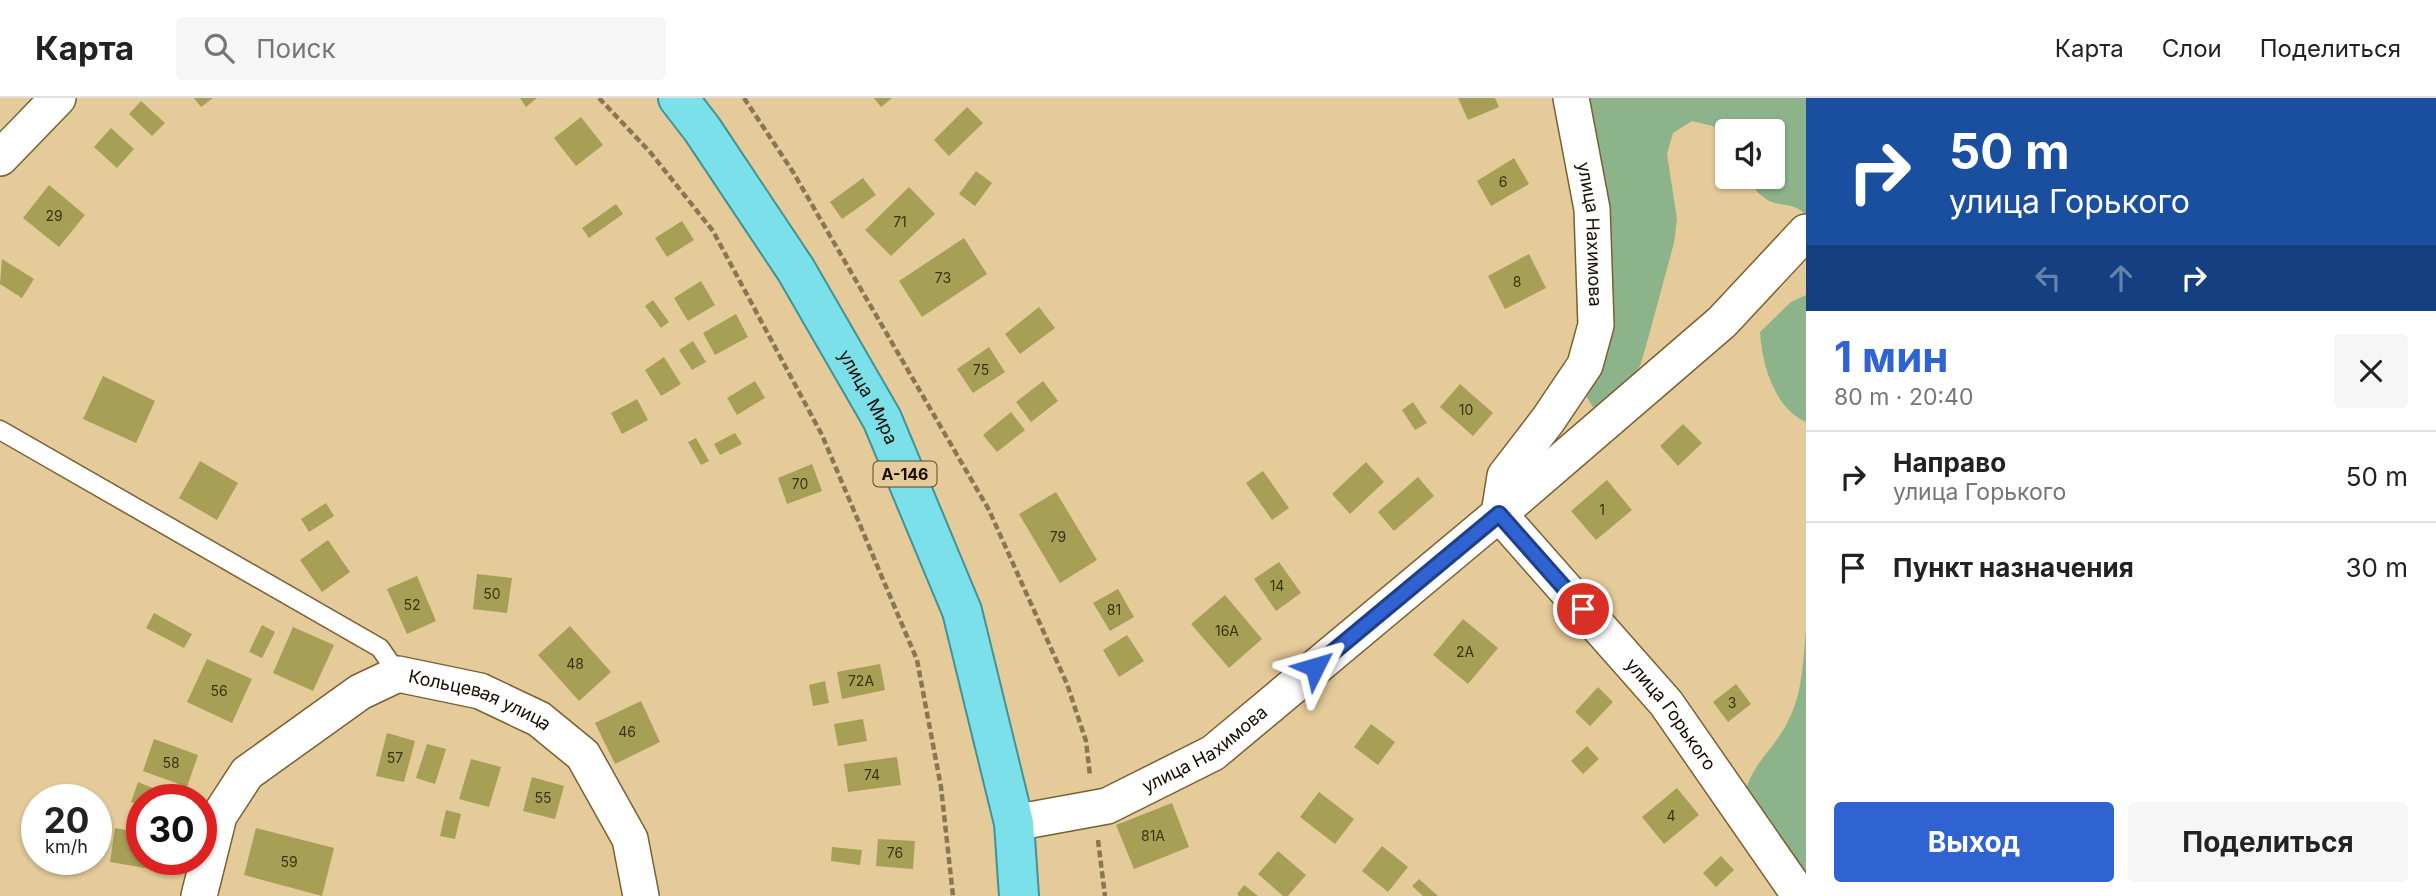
<!DOCTYPE html>
<html lang="ru">
<head>
<meta charset="utf-8">
<style>
  body { margin:0; font-family:Inter,sans-serif; background:#f6f6f6; color:#222; height:100vh; display:flex; flex-direction:column; font-size:26px; white-space:nowrap }
  * { box-sizing:border-box; margin:0 }
  p { font-size:23px; color:#767676 }
  .icon { flex:none; width:38px; height:38px; fill:none; stroke:currentColor; stroke-width:2; stroke-linecap:round; stroke-linejoin:round }
  .map { position:relative; flex:1; overflow:hidden }
  .panel { display:flex; flex-direction:column; background:#fff; width:630px }
  .panel>* { flex:none }
  .guide { background:#1a4fa0; color:#fff; overflow:hidden }
  .buttons { position:absolute; left:1715px; top:21px; display:grid; gap:14px }
  .buttons a { display:grid; place-items:center; width:70px; height:70px; border-radius:7px; background:#fff; box-shadow:0 2px 5px #0004; font-size:35px }
  .speed { position:absolute; left:21px; top:686px; display:flex; gap:14px; font-size:35px; font-weight:700; text-align:center }
  .speed>* { display:grid; place-content:center; width:91px; height:91px; border-radius:50%; background:#fff; box-shadow:0 2px 5px #0004; line-height:1 }
  .speed small { font-size:18px; font-weight:400 }
  .speed .limit { border:10px solid #d22; background:#fff; color:#111 }
  .pin { position:absolute; display:grid; place-items:center; width:60px; height:60px; color:#fff; margin:-30px; border:4px solid #fff; border-radius:50%; box-shadow:0 2px 7px #0007 }
  .me { position:absolute; width:77px; margin:-38px; rotate:50deg; stroke-linejoin:round; filter:drop-shadow(0 0 5px #0008) }
  .turn { display:flex; align-items:center; gap:24px; height:147px; padding:0 28px; font-size:32px }
  .turn .icon { width:91px; height:91px; stroke-width:2.5 }
  .turn b { display:block; font-size:49px; line-height:60px }
  .lanes { display:flex; align-items:center; height:66px; padding:0 28px; background:#0003; justify-content:center; gap:35px; direction:ltr }
  .lanes .off { opacity:.35 }
  .round { display:grid; place-items:center; flex:none; width:74px; height:74px; border-radius:7px; background:#f6f6f6 }
  .headline { display:flex; align-items:center; justify-content:space-between; height:119px; padding:0 28px }
  h1 { font-size:42px; font-weight:700; line-height:52px; color:#3063d2 }
  .primary-button { display:flex; gap:14px; margin-top:auto; padding:14px 28px }
  .primary-button a { flex:1; height:80px; border-radius:7px; background:#3063d2; color:#fff; font-size:28px; font-weight:700; line-height:80px; text-align:center }
  .primary-button a+a { background:#f6f6f6; color:#222 }
  ul { padding:0; list-style:none }
  li { display:flex; align-items:center; gap:21px; height:91px; padding:0 28px; border-top:2px solid #e0e0e0 }
  li div { flex:1 }
  li b { display:block; font-size:26px }
  li em { font-style:normal }
  header { display:flex; align-items:center; gap:42px; box-sizing:border-box; height:98px; padding:0 35px; background:#fff; border-bottom:2px solid #e0e0e0 }
  header strong { font-size:33px }
  nav { display:flex; gap:38px; margin-inline-start:auto; font-size:24px }
  .search { width:490px; height:63px; background:#f6f6f6; display:flex; align-items:center; gap:18px; box-sizing:border-box; padding:0 24px; border-radius:7px; color:#767676; font-size:26px }
  main { display:flex; flex:1; min-height:0 }
  .map>svg:first-child { display:block }
  .green { fill:#8cb389 }
  .building { fill:#a69f55 }
  .lines { fill:none; stroke-linecap:round; stroke-linejoin:round }
  .service-casing { stroke:#786032; stroke-width:21 }
  .minor-casing { stroke:#786032; stroke-width:38 }
  .trunk-casing { stroke:#439295; stroke-width:42 }
  .path { stroke:#887655; stroke-width:4.5; stroke-dasharray:7 3.5; stroke-linecap:butt }
  .service { stroke:#fff; stroke-width:18 }
  .minor { stroke:#fff; stroke-width:35 }
  .trunk { stroke:#7be0ea; stroke-width:38 }
  .route-casing { stroke:#1f4088; stroke-width:18 }
  .route { stroke:#3063d2; stroke-width:12 }
  .labels { text-anchor:middle; stroke-width:6; stroke-linejoin:round; paint-order:stroke }
  .number-label { font-size:14px; fill:#3b3215 }
  .shield { fill:#e5cb9a; stroke:#55472e; stroke-width:2 }
  .shield-label { font-size:16px; font-weight:bold; fill:#170e00 }
  .street-label { font-size:18px; fill:#170e00; stroke:#e5cb9a }
</style>
</head>
<body>
<header>
<strong>Карта</strong>
<div class="search"><svg class="icon" aria-label="search" viewBox="0 0 24 24"><circle cx="10" cy="10" r="6"/><path d="M15 15l6 6"/></svg>Поиск</div>
<nav><a>Карта</a><a>Слои</a><a>Поделиться</a></nav>
</header>
<main>
<div class="map">
<svg width="1806" height="798" viewBox="0 0 1806 798">
  <rect width="100%" height="100%" fill="#e5cb9a"/>
  <!-- green -->
  <path class="green" d="M1583 0H1806V116C1791 105 1791 109 1775 105 1762 102 1753 89 1746 79H1773V33H1727V37L1713 28 1692 23 1673 35 1667 56 1677 121 1674 145 1646 248 1640 268 1628 286 1594 311 1584 294Z
    M1806 197V324C1774 310 1762 266 1760 234L1791 204Z
    M1806 531V783L1745 693C1748 686 1750 679 1754 673 1764 656 1779 642 1788 623 1803 595 1803 563 1806 531Z"/>
  <!-- building -->
  <path class="building" d="M194 0H213L201 9Z
    M520 0H537L526 9Z
    M874 0H892L881 9Z
    M1458 0H1495L1499 9 1468 22Z
    M141 3 165 25 152 38 129 16Z
    M967 9 983 25 949 58 934 42Z
    M581 19 603 47 576 68 554 40Z
    M111 30 134 51 117 70 94 49Z
    M1514 60 1529 86 1491 108 1477 83Z
    M976 73 992 85 975 108 959 96Z
    M863 80 876 97 842 121 830 104Z
    M49 87 85 117 59 149 23 120Z
    M909 89 935 116 891 158 865 132Z
    M616 106 623 116 589 140 582 130Z
    M682 123 694 142 667 159 655 140Z
    M964 140 987 176 922 219 899 183Z
    M1529 156 1546 190 1505 211 1488 178Z
    M2 161 34 181 22 200 0 186Z
    M701 183 715 207 688 223 674 200Z
    M653 202 669 224 661 230 645 208Z
    M1039 209 1055 230 1020 256 1005 236Z
    M736 216 748 239 715 257 703 235Z
    M693 243 706 264 692 272 679 252Z
    M989 249 1005 274 973 295 957 271Z
    M664 259 681 286 661 298 645 272Z
    M103 278 155 303 136 345 83 321Z
    M755 283 765 300 737 317 727 300Z
    M1043 283 1058 303 1031 324 1016 304Z
    M1460 286 1493 315 1473 338 1440 309Z
    M637 301 648 322 622 336 611 315Z
    M1413 304 1427 325 1415 332 1402 312Z
    M1011 314 1025 332 997 354 983 337Z
    M1683 326 1702 345 1678 368 1660 348Z
    M735 335 742 346 720 357 714 346Z
    M696 340 709 363 701 367 688 344Z
    M200 363 238 385 217 422 179 400Z
    M1366 364 1384 384 1350 416 1332 396Z
    M812 366 822 393 787 406 778 380Z
    M1263 373 1289 410 1272 422 1246 385Z
    M1418 379 1434 398 1394 433 1378 414Z
    M1607 382 1632 412 1596 442 1571 413Z
    M1056 394 1097 462 1060 485 1019 416Z
    M326 405 334 418 309 434 301 421Z
    M328 442 350 474 322 494 300 462Z
    M1279 464 1301 495 1276 513 1254 481Z
    M477 476 512 480 507 515 473 511Z
    M417 478 436 523 407 536 387 491Z
    M1118 491 1134 519 1110 533 1093 505Z
    M1225 497 1262 541 1229 570 1191 526Z
    M154 515 192 536 184 550 146 530Z
    M1463 521 1498 550 1468 586 1433 557Z
    M262 527 275 534 262 560 249 554Z
    M570 528 611 574 579 603 538 557Z
    M293 529 334 547 313 593 273 575Z
    M1127 537 1144 563 1119 579 1103 552Z
    M207 561 252 581 232 625 187 604Z
    M880 566 885 592 842 601 837 574Z
    M825 583 829 605 813 608 809 587Z
    M1736 586 1751 606 1728 624 1713 604Z
    M1598 589 1613 604 1590 628 1575 614Z
    M641 603 660 644 615 666 595 625Z
    M863 621 867 643 838 648 834 626Z
    M1371 626 1395 644 1378 667 1354 649Z
    M387 635 415 643 404 684 376 678Z
    M154 641 198 657 187 689 143 673Z
    M427 646 446 651 435 686 416 680Z
    M1587 648 1599 661 1583 676 1571 663Z
    M897 659 901 687 848 694 844 666Z
    M471 661 501 669 489 709 459 701Z
    M532 679 564 688 555 721 523 713Z
    M138 684 182 702H142V708L131 704Z
    M1677 690 1699 717 1664 746 1642 719Z
    M1319 694 1354 721 1335 746 1300 719Z
    M1172 705 1189 749 1134 771 1116 727Z
    M446 712 461 716 455 741 440 738Z
    M115 730 142 735V761H171L169 774 110 764Z
    M256 730 334 750 322 798 244 777Z
    M878 741 915 743 913 771 876 768Z
    M1382 748 1408 769 1388 794 1362 773Z
    M832 749 862 752 860 767 831 763Z
    M1278 753 1306 777 1288 798H1283L1258 776Z
    M1721 758 1734 772 1716 789 1703 775Z
    M1419 781 1438 798H1423L1412 788Z
    M1244 787 1258 798H1239L1237 796Z"/>
  <g class="lines">
    <defs>
      <path id="service" d="M0 332 380 550 398 576"/>
      <g id="minor">
        <path id="s1" d="M1571 0 1592 111 1596 227 1585 267 1548 322 1505 378 1499 416 1666 605 1800 798"/>
        <path d="M0 60 58 0"/>
        <path id="s2" d="M1014 725 1107 708 1213 655 1499 416 1722 224 1806 134"/>
        <path id="s3" d="M199 798 219 718 247 675 360 594 398 576 480 593 539 621 583 657 630 741 641 798"/>
      </g>
      <g id="trunk">
        <path id="s4" d="M678 0 702 31 796 172 882 321 962 513 1014 725 1019 798"/>
      </g>
    </defs>
    <!-- service casing -->
    <use href="#service" class="service-casing"/>
    <!-- minor casing -->
    <use href="#minor" class="minor-casing"/>
    <!-- trunk casing -->
    <use href="#trunk" class="trunk-casing"/>
    <!-- path -->
    <path class="path" d="M599 0 650 54 713 133 822 337 917 562 941 689 953 798
      M744 0 793 74 989 412 1067 586 1086 643 1090 678
      M1098 742 1105 798"/>
    <!-- service -->
    <use href="#service" class="service"/>
    <!-- minor -->
    <use href="#minor" class="minor"/>
    <!-- trunk -->
    <use href="#trunk" class="trunk"/>
  </g>
  <g class="lines">
    <defs>
      <path id="route" d="M1315 569 1499 416 1583 511"/>
    </defs>
    <!-- route casing -->
    <use href="#route" class="route-casing"/>
    <!-- route -->
    <use href="#route" class="route"/>
  </g>
  <g class="labels">
    <!-- number labels -->
    <g class="number-label">
      <text x="1503" y="89">6</text>
      <text x="54" y="123">29</text>
      <text x="900" y="129">71</text>
      <text x="943" y="185">73</text>
      <text x="1517" y="189">8</text>
      <text x="981" y="277">75</text>
      <text x="1466" y="317">10</text>
      <text x="800" y="391">70</text>
      <text x="1602" y="417">1</text>
      <text x="1058" y="444">79</text>
      <text x="1277" y="493">14</text>
      <text x="492" y="501">50</text>
      <text x="412" y="512">52</text>
      <text x="1114" y="517">81</text>
      <text x="1227" y="538">16А</text>
      <text x="1465" y="559">2А</text>
      <text x="575" y="571">48</text>
      <text x="861" y="588">72А</text>
      <text x="219" y="598">56</text>
      <text x="1732" y="610">3</text>
      <text x="627" y="639">46</text>
      <text x="395" y="665">57</text>
      <text x="171" y="670">58</text>
      <text x="872" y="682">74</text>
      <text x="543" y="705">55</text>
      <text x="1671" y="723">4</text>
      <text x="1153" y="743">81А</text>
      <text x="895" y="760">76</text>
      <text x="289" y="769">59</text>
    </g>
    <!-- shield labels -->
    <rect class="shield" x="873.5" y="363.5" width="63" height="25" rx="5"/>
    <g class="shield-label">
      <text x="905" y="382">А-146</text>
    </g>
    <!-- street labels -->
    <g class="street-label">
      <text dy="6" stroke="none"><textPath href="#s1" startOffset="138">улица Нахимова</textPath></text>
      <text dy="6" stroke="none"><textPath href="#s4" startOffset="355">улица Мира</textPath></text>
      <text dy="6" stroke="none"><textPath href="#s3" startOffset="401">Кольцевая улица</textPath></text>
      <text dy="6" stroke="none"><textPath href="#s1" startOffset="710">улица Горького</textPath></text>
      <text dy="6" stroke="none"><textPath href="#s2" startOffset="208">улица Нахимова</textPath></text>
    </g>
  </g>
</svg>
<div class="buttons">
<a><svg class="icon" aria-label="sound" viewBox="0 0 24 24"><path d="M4 9h4l5-4v14l-5-4H4zM17 9q2 3 0 6"/></svg></a>
</div>
<div class="speed"><div>20<small>km/h</small></div><div class="limit">30</div></div>
<div class="pin" style="left:1583px;top:511px;background:#d93025"><svg class="icon" aria-label="arrive" viewBox="0 0 24 24"><path d="M6 21V4h12l-3 4 3 4H6"/></svg></div>
<svg class="me" style="left:1315px;top:569px" viewBox="-20 -20 40 40"><path d="M0-17L14 15 0 8-14 15z" fill="#3063d2" stroke="#fff" stroke-width="4"/></svg>
</div>
<section class="panel">
<div class="guide">
<div class="turn"><svg class="icon" aria-label="right" viewBox="0 0 24 24"><path d="M7 20v-9h11M14 6l5 5-5 5"/></svg><div><b>50 m</b>улица Горького</div></div>
<div class="lanes"><svg class="icon off" aria-label="left" viewBox="0 0 24 24"><path d="M17 20v-9H6M10 6l-5 5 5 5"/></svg><svg class="icon off" aria-label="ahead" viewBox="0 0 24 24"><path d="M12 20V5M6 11l6-6 6 6"/></svg><svg class="icon" aria-label="right" viewBox="0 0 24 24"><path d="M7 20v-9h11M14 6l5 5-5 5"/></svg></div>
</div>
<div class="headline"><div><h1>1 мин</h1><p>80 m · 20:40</p></div><a class="round"><svg class="icon" aria-label="close" viewBox="0 0 24 24"><path d="M6 6l12 12M18 6L6 18"/></svg></a></div>
<ul>
<li><svg class="icon" aria-label="right" viewBox="0 0 24 24"><path d="M7 20v-9h11M14 6l5 5-5 5"/></svg><div><b>Направо</b><p>улица Горького</p></div><em>50 m</em></li>
<li><svg class="icon" aria-label="arrive" viewBox="0 0 24 24"><path d="M6 21V4h12l-3 4 3 4H6"/></svg><div><b>Пункт назначения</b></div><em>30 m</em></li>
</ul>
<div class="primary-button"><a>Выход</a><a>Поделиться</a></div>
</section>
</main>
</body>
</html>
